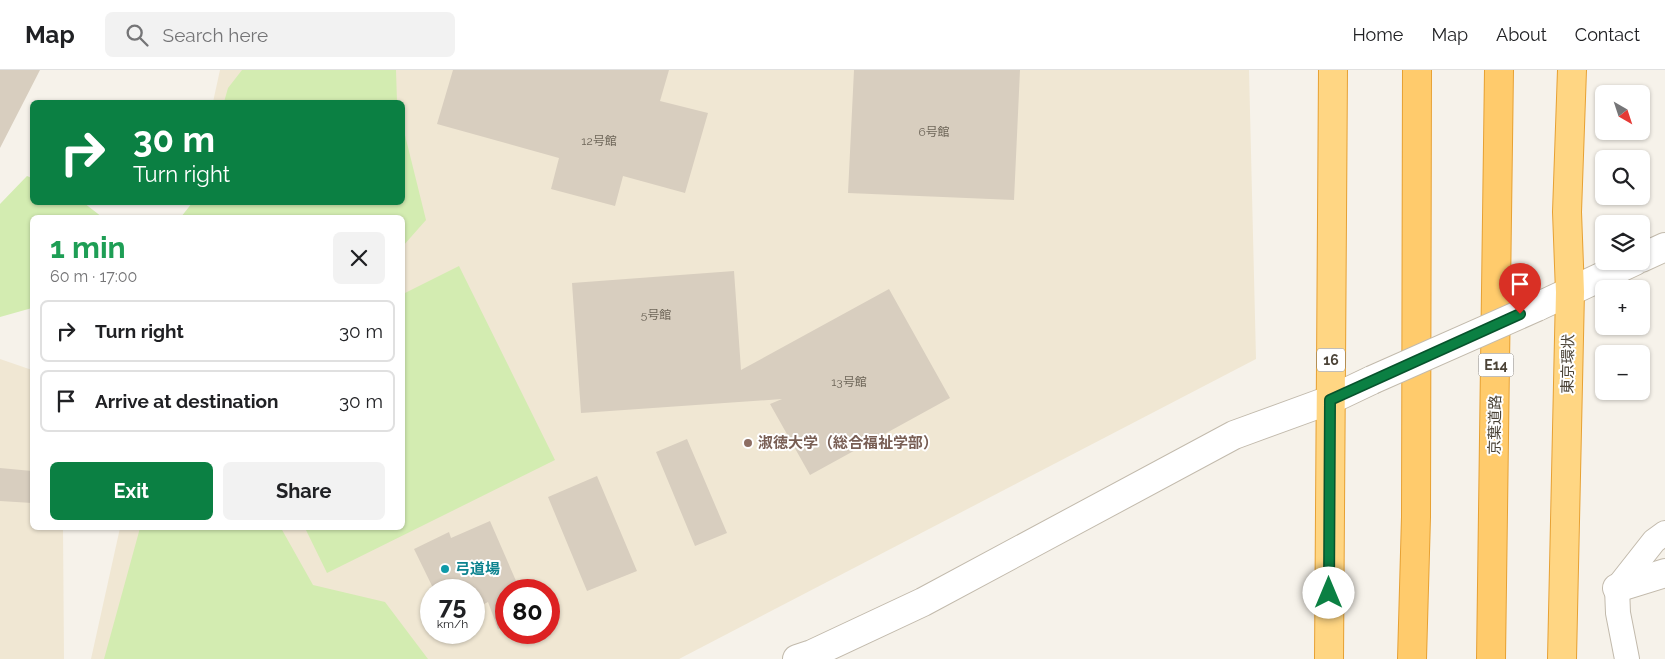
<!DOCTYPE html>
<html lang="en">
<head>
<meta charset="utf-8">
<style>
  body { margin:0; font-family:Raleway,"Noto Sans JP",sans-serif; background:#f2f2f2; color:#202124; height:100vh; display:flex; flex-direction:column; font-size:19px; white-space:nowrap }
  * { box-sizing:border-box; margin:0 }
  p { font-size:16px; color:#757577 }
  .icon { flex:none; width:28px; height:28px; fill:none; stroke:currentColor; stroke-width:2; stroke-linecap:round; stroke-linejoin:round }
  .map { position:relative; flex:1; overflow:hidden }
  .side { position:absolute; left:30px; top:145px; width:375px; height:315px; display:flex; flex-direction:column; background:#fff; border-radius:8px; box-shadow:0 1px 4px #0004 }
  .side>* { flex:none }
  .top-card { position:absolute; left:30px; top:30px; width:375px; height:105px; border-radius:8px; box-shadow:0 1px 4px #0004; background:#0b8043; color:#fff; overflow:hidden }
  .needle { width:32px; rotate:141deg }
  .tools { position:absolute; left:1595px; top:15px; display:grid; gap:10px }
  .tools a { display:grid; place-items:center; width:55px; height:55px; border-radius:8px; background:#fff; box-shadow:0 1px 4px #0004; font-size:25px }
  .speed { position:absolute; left:420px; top:509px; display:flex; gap:10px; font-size:25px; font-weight:700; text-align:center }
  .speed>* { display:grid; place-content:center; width:65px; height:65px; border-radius:50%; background:#fff; box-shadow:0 1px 4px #0004; line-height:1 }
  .speed small { font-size:12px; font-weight:400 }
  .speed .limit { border:8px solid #d22; background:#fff; color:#111 }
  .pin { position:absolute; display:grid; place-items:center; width:42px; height:42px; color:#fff; margin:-51px -21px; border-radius:50% 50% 50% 0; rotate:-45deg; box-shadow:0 0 5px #0007 }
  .pin .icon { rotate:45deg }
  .me { position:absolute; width:55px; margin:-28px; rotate:0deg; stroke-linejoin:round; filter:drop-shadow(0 0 4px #0008) }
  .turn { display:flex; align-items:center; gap:18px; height:105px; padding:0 20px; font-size:22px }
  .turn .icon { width:65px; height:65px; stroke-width:2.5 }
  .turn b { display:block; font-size:35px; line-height:42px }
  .round { display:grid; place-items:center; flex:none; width:52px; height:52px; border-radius:8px; background:#f2f2f2 }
  .headline { display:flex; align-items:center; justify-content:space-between; height:85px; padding:0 20px }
  h1 { font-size:30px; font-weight:700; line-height:38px; color:#1e9e55 }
  .button { display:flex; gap:10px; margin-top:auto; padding:10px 20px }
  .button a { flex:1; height:58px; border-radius:8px; background:#0b8043; color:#fff; font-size:20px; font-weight:700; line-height:58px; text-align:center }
  .button a+a { background:#f2f2f2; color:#202124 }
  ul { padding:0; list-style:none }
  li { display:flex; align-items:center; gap:15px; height:62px; margin:0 10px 8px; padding:0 10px; border:2px solid #e0e0e0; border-radius:8px }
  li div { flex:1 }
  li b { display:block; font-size:19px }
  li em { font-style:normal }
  header { display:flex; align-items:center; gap:30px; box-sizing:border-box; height:70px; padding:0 25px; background:#fff; border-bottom:1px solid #e0e0e0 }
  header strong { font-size:24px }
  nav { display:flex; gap:28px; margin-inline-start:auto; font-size:18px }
  .search { width:350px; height:45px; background:#f2f2f2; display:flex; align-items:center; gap:12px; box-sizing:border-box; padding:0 18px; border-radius:8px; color:#757577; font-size:19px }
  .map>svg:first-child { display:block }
  .education { fill:#f0e7d3; fill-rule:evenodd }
  .green { fill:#d3ecb1 }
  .building { fill:#d8cebf }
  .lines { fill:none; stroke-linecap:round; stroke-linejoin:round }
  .service-casing { stroke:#c2baac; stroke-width:26 }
  .minor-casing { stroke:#c2baac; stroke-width:30 }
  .trunk-casing { stroke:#e7a133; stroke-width:30 }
  .motorway-casing { stroke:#e7a133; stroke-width:30 }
  .service { stroke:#fff; stroke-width:24 }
  .minor { stroke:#fff; stroke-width:28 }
  .trunk { stroke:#ffd683; stroke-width:28 }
  .motorway { stroke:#ffcb6c; stroke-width:28 }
  .minor-bridge-casing { stroke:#c2baac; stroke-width:30; stroke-linecap:butt }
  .minor-bridge { stroke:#fff; stroke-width:28 }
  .route-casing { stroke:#07532c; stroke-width:12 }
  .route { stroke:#0b8043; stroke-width:9 }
  .education-dot { fill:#8d6e63; stroke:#fff; stroke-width:2 }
  .culture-dot { fill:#0f9aa8; stroke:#fff; stroke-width:2 }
  .labels { text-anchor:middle; stroke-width:4; stroke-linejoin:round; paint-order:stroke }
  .number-label { font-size:12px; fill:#6e6659 }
  .shield { fill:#fff; stroke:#817b73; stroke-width:1 }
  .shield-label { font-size:14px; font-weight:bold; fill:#4b4337 }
  .street-label { font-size:15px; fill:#4b4337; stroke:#fff }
  .education-label { font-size:15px; font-weight:bold; fill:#785e54; stroke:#fff; text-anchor:start }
  .culture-label { font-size:15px; font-weight:bold; fill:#0d838f; stroke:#fff; text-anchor:start }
</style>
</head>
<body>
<header>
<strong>Map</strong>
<div class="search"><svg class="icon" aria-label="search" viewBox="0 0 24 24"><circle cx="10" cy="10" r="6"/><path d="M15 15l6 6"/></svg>Search here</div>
<nav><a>Home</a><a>Map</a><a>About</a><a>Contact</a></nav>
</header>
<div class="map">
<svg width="1665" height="589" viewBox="0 0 1665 589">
  <rect width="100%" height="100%" fill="#f6f2ea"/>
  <!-- education -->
  <path class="education" d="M220 0H1249L1256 289 679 589H91L120 458H402V148L188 147 191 133 402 132V32H213ZM431 520H474V562H431ZM506 520H549V562H506Z
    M0 289 32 300V458H63L64 589H0Z"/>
  <!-- green -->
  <path class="green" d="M242 0H396L397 32H224L228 18Z
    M403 57 426 150 403 176 402 148 181 147 192 133 402 132Z
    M27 106 32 108V132L84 133 102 147 32 148V238L0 247V134Z
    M459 196 555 390 327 503 305 458H402L403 224Z
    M140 458H281L313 515 385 532 428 589H104Z"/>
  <!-- building -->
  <path class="building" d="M0 0H40L0 78Z
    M453 0H669L660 31 708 43 685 123 623 106 615 136 551 119 559 88 437 54Z
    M854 0H1020L1014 130 848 123Z
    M734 201 741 300 889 219 950 328 810 405 770 334 782 329 581 343 572 213Z
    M687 369 727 463 695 476 656 382Z
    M0 398 32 401V433L0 431Z
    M597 406 637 501 587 521 548 427Z
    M490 451 520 520H506V555L498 559 488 532 474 539V520H434L414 479 449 462 451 468Z"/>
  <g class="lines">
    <defs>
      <path id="service" d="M1627 589 1618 543 1617 518 1654 471 1665 463"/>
      <path id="minor" d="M1641 188 1665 177
        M1537 237 1635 191
        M1617 518 1665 503
        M797 589 812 584 923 532 1234 365 1330 330 1372 310"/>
      <path id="trunk" d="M1329 589 1333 0
        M1562 589 1570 222 1567 142 1572 0"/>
      <path id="motorway" d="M1412 589 1416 447 1417 0
        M1491 589 1499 0"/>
    </defs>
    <!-- service casing -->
    <use href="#service" class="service-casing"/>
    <!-- minor casing -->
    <use href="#minor" class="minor-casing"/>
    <!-- trunk casing -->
    <use href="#trunk" class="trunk-casing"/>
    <!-- motorway casing -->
    <use href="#motorway" class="motorway-casing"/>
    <!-- service -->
    <use href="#service" class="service"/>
    <!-- minor -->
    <use href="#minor" class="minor"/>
    <!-- trunk -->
    <use href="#trunk" class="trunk"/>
    <!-- motorway -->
    <use href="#motorway" class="motorway"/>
    <defs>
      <path id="minor-bridge" d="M1372 310 1537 237"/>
    </defs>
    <!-- minor-bridge casing -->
    <use href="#minor-bridge" class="minor-bridge-casing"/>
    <!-- minor-bridge -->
    <use href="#minor-bridge" class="minor-bridge"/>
  </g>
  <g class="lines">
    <defs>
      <path id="route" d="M1329 523 1330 330 1520 244"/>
    </defs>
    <!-- route casing -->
    <use href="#route" class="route-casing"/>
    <!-- route -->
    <use href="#route" class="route"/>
  </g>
  <!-- markers -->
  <circle class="education-dot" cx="748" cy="373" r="5"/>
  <circle class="culture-dot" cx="445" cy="499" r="5"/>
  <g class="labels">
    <!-- number labels -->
    <g class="number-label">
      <text x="934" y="66">6号館</text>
      <text x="599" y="75">12号館</text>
      <text x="656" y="249">5号館</text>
      <text x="849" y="316">13号館</text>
    </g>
    <!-- shield labels -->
    <g class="shield">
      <rect x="1317" y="278.5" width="28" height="23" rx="4"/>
      <rect x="1478.5" y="283.5" width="35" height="23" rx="4"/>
    </g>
    <g class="shield-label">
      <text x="1331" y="295">16</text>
      <text x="1496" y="300">E14</text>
    </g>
    <!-- street labels -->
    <g class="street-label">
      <text transform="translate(1568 294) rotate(-89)" y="5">東京環状</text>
      <text transform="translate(1495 355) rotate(-89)" y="5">京葉道路</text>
    </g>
    <!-- education labels -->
    <g class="education-label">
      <text x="758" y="378">淑徳大学（総合福祉学部）</text>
    </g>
    <!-- culture labels -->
    <g class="culture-label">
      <text x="455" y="504">弓道場</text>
    </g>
  </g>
</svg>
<div class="tools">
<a><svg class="needle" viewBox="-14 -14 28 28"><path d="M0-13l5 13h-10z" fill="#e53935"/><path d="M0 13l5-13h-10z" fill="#757577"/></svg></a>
<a><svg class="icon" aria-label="search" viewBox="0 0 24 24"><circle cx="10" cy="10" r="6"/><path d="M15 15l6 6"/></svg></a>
<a><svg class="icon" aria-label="layers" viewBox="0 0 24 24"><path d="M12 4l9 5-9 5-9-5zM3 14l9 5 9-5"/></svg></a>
<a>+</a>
<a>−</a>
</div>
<div class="speed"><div>75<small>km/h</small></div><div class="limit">80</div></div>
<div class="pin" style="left:1520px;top:244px;background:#d93025"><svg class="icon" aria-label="arrive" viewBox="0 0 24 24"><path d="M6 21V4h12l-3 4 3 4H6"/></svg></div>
<svg class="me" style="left:1329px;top:523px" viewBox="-20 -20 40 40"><circle r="19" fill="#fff"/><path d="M0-13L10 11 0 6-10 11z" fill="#0b8043"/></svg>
<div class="top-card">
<div class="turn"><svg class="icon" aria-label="right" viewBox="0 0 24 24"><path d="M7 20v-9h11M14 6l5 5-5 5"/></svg><div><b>30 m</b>Turn right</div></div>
</div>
<section class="side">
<div class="headline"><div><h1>1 min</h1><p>60 m · 17:00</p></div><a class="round"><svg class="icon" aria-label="close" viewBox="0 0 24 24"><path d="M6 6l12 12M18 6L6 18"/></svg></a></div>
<ul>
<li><svg class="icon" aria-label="right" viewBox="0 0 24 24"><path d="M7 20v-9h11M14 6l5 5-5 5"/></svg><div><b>Turn right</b></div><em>30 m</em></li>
<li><svg class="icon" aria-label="arrive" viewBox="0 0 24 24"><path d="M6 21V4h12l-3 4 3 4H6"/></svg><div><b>Arrive at destination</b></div><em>30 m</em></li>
</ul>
<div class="button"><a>Exit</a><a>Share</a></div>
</section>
</div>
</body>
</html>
